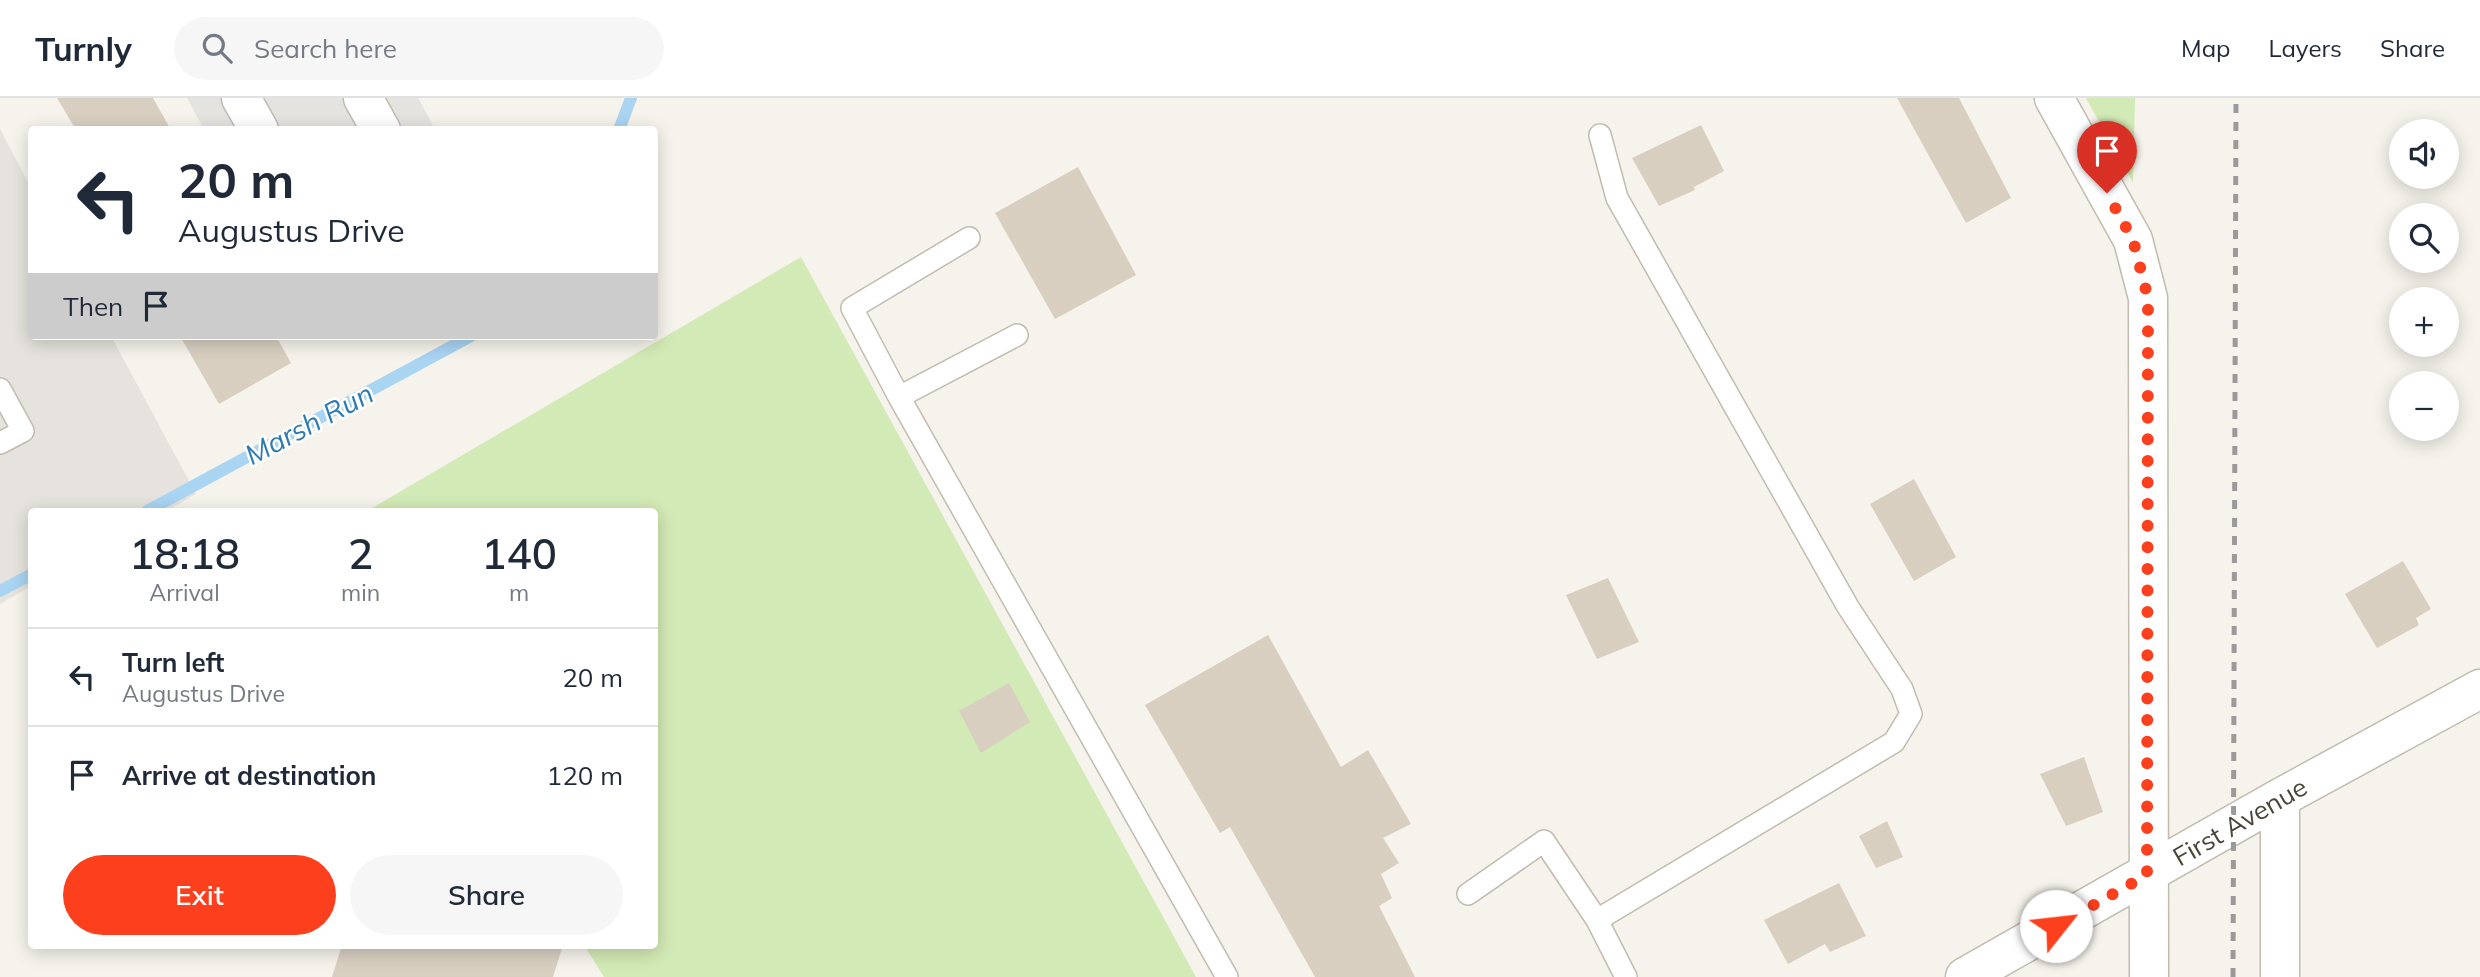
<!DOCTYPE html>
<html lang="en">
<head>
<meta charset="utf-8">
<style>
  body { margin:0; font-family:Mulish,sans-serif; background:#f6f6f7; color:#1f2937; height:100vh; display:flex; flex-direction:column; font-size:26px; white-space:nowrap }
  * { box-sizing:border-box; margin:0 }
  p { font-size:23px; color:#747a83 }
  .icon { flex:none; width:38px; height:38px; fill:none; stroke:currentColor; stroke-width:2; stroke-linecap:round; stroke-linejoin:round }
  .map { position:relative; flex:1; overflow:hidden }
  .details { position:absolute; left:28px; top:410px; width:630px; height:441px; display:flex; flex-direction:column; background:#fff; border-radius:7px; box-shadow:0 4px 18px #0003 }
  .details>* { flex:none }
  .top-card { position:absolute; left:28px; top:28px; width:630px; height:214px; border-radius:7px; box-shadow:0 4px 18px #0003; background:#fff; color:#1f2937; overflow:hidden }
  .buttons { position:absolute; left:2389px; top:21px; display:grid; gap:14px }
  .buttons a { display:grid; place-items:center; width:70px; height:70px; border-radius:50%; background:#fff; box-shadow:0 4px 18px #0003; font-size:35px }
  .pin { position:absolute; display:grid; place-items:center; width:60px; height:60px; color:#fff; margin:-72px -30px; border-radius:50% 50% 50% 0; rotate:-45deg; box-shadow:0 0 7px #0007 }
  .pin .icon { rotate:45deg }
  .me { position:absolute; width:77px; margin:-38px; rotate:61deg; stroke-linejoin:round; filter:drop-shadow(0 0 5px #0008) }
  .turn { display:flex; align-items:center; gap:24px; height:147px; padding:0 35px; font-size:32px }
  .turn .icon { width:91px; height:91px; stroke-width:2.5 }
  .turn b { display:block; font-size:49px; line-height:60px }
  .then { display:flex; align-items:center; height:66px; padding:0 35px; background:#0003; gap:14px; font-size:26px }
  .eta { display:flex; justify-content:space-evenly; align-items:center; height:119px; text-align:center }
  .eta b { font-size:42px; font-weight:600; line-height:49px }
  .action { display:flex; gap:14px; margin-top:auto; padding:14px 35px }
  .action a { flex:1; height:80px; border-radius:42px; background:#fc3f1d; color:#fff; font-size:28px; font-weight:600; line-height:80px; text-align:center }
  .action a+a { background:#f6f6f7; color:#1f2937 }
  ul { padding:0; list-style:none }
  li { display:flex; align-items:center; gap:21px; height:98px; padding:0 35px; border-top:2px solid #e0e1e3 }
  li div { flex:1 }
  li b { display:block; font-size:26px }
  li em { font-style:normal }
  header { display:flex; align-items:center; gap:42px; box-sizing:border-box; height:98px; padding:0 35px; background:#fff; border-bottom:2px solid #e0e1e3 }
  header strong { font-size:33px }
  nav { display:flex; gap:38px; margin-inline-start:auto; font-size:24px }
  .search { width:490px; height:63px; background:#f6f6f7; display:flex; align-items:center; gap:18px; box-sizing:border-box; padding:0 24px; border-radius:38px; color:#747a83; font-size:26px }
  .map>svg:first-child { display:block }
  .industrial { fill:#e6e2dd }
  .green { fill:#d2eab5 }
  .parking { fill:#e5e3e0 }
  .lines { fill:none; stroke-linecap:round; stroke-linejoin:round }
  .stream { stroke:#a9d4f2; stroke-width:12 }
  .building { fill:#d8cfc1 }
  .service-casing { stroke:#c2bbae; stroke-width:24 }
  .minor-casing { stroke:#c2bbae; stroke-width:41 }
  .service { stroke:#fff; stroke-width:21 }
  .minor { stroke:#fff; stroke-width:38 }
  .rail { stroke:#9a9a9a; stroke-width:5; stroke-dasharray:9 9; stroke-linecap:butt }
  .route { stroke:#fc3f1d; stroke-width:12; stroke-dasharray:0 21.6 }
  .labels { text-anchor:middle; stroke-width:5; stroke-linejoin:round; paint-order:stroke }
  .street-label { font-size:26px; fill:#4b4439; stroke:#fff }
  .water-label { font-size:28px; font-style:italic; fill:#2e7ab2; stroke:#fff }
</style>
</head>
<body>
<header>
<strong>Turnly</strong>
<div class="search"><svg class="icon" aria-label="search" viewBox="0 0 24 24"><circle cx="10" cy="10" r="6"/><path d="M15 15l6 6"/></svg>Search here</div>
<nav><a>Map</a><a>Layers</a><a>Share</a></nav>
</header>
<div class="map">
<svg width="2480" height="879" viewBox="0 0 2480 879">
  <rect width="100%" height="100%" fill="#f6f3ec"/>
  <!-- industrial -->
  <path class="industrial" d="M0 31 31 90 32 238H111L196 396 166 413H32L31 488 0 506Z"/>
  <!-- green -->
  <path class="green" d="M2086 0H2135L2133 85Z
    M801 159 1196 879H604L584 847H654V413H367Z"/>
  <!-- parking -->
  <path class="parking" d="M187 0H418L435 31H204Z"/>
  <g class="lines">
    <!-- stream -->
    <path class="stream" d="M619 32 631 0
      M147 413 471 238
      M0 493 32 476"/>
  </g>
  <!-- building -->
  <path class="building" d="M57 0H153L171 32H76Z
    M1897 0H1959L2011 100 1966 125Z
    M1701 27 1724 73 1694 89 1695 92 1659 108 1632 60Z
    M1078 69 1136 177 1055 221 995 115Z
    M180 238H276L291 265 219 306Z
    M1914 381 1956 459 1914 483 1870 406Z
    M2403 463 2431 511 2416 520 2419 527 2377 550 2345 496Z
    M1608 480 1639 544 1597 561 1566 497Z
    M1268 537 1341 669 1368 652 1411 726 1383 740 1399 765 1381 776 1392 800 1379 808 1415 879H1315L1230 729 1220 735 1145 607Z
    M1009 585 1030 624 981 655 959 613Z
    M2084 659 2103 714 2066 728 2040 676Z
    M1887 723 1903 759 1876 770 1859 738Z
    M1839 785 1866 838 1830 854 1825 846 1788 866 1764 822Z
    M342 847H563L553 879H332Z"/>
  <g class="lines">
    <defs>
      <path id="service" d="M1017 237 899 299 1227 879
        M0 291 23 333 0 345
        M899 299 852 210 969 140
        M1468 796 1544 743 1597 822 1626 879
        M1597 822 1894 644 1911 616 1902 591 1848 509 1617 100 1600 37"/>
      <path id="minor" d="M241 0 259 32
        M363 0 381 32
        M2054 0 2133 142 2148 200 2149 879
        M1965 879 2280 700 2480 591
        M2280 879V700"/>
    </defs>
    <!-- service casing -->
    <use href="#service" class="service-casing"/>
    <!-- minor casing -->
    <use href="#minor" class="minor-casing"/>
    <!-- service -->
    <use href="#service" class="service"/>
    <!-- minor -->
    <use href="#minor" class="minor"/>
    <!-- rail -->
    <path class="rail" d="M2233 879 2236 0"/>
  </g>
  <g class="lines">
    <!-- route -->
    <path class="route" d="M2056 828 2147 777 2148 200 2133 142 2107 95"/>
  </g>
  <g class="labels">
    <!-- street labels -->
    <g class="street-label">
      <text transform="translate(2240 724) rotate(-30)" y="9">First Avenue</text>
    </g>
    <!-- water labels -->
    <g class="water-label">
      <text transform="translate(309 326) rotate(-28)" y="10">Marsh Run</text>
    </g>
  </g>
</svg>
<div class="buttons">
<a><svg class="icon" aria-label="sound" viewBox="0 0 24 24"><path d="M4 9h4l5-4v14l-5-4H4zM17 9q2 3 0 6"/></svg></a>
<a><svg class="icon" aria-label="search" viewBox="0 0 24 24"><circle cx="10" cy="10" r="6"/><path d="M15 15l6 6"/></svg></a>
<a>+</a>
<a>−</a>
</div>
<div class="pin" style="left:2107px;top:95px;background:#d93025"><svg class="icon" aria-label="arrive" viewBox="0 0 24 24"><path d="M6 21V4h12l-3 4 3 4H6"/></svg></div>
<svg class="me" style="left:2056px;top:828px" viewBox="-20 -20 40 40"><circle r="19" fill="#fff"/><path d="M0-13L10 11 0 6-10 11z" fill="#fc3f1d"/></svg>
<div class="top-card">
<div class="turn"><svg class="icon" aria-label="left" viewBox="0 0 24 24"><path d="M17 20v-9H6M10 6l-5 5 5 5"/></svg><div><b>20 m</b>Augustus Drive</div></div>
<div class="then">Then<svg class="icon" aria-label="arrive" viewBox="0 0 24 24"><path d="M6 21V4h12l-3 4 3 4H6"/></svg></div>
</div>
<section class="details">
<div class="eta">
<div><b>18:18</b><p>Arrival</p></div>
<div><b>2</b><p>min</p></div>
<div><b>140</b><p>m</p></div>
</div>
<ul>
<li><svg class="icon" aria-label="left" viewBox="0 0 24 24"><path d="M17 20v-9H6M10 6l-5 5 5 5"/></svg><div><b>Turn left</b><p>Augustus Drive</p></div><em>20 m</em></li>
<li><svg class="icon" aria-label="arrive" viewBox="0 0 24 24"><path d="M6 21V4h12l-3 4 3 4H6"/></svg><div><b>Arrive at destination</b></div><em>120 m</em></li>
</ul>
<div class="action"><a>Exit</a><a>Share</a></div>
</section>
</div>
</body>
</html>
